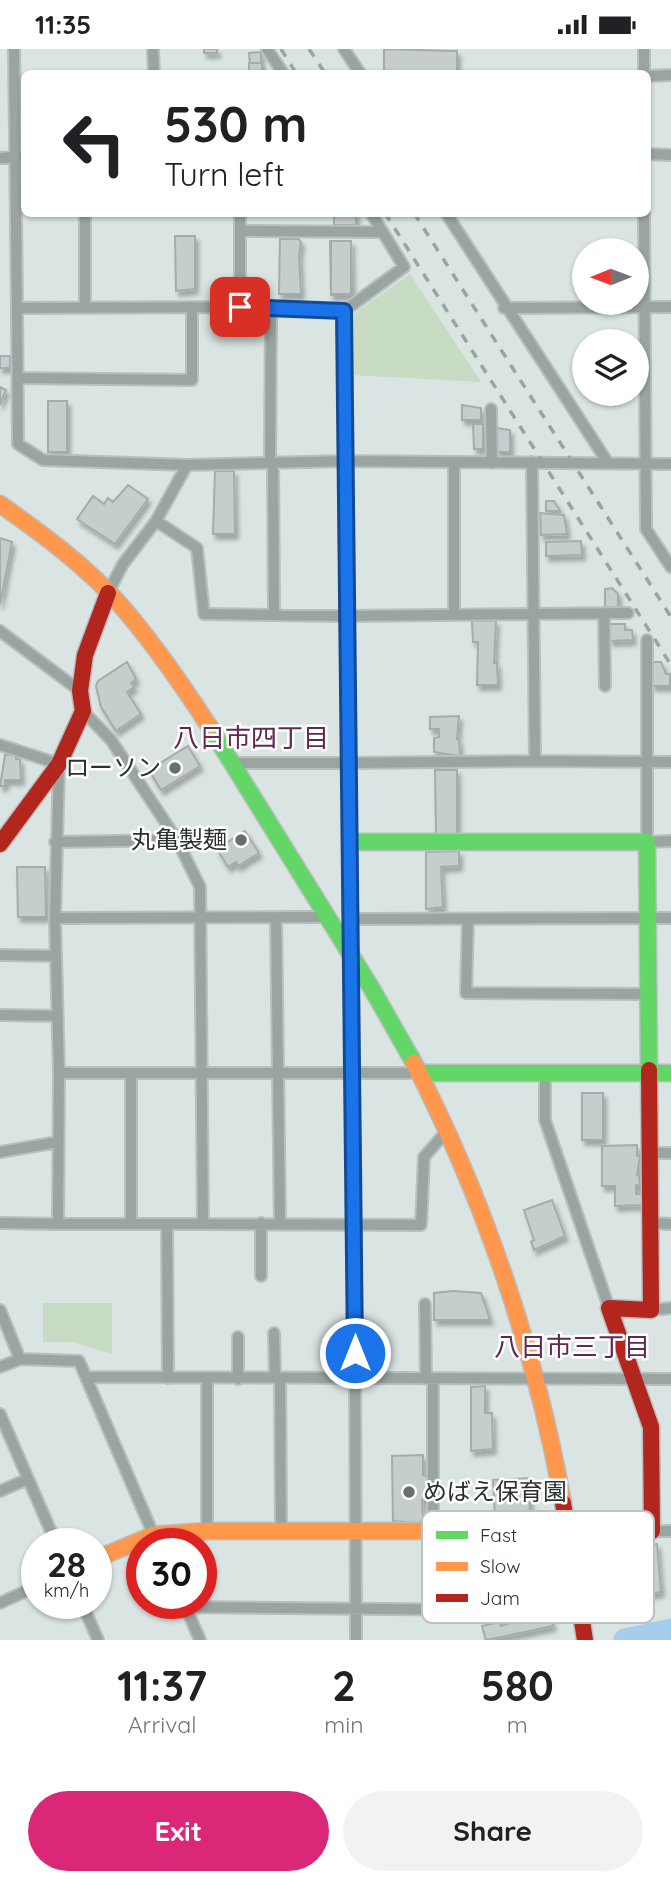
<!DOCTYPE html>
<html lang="en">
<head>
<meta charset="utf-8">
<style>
  body { margin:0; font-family:Quicksand,"Noto Sans JP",sans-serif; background:#f2f2f2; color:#202124; height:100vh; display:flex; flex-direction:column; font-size:26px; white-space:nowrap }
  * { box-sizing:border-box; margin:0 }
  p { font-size:23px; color:#757577 }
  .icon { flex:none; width:38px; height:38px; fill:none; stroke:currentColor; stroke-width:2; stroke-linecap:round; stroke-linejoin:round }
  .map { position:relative; height:1591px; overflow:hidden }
  .panel { display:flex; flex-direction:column; background:#fff; flex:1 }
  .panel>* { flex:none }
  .top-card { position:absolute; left:21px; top:21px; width:630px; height:147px; border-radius:10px; box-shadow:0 2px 5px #0004; background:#fff; color:#202124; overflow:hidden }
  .needle { width:46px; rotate:269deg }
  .fabs { position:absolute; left:572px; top:189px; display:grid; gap:14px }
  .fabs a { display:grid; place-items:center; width:77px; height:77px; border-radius:50%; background:#fff; box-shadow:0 2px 5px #0004; font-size:35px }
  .speed { position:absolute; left:21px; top:1479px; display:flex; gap:14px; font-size:35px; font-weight:700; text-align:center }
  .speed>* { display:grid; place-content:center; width:91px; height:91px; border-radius:50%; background:#fff; box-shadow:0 2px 5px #0004; line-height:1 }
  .speed small { font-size:18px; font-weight:400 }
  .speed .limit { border:10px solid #d22; background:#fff; color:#111 }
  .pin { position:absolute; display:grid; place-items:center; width:60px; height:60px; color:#fff; margin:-30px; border-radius:14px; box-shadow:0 4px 10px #0006 }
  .me { position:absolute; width:77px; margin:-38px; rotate:0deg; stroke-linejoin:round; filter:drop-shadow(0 0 5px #0008) }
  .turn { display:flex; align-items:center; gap:24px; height:147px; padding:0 28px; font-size:32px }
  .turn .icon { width:91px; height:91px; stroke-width:2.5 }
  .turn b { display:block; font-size:49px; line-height:60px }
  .eta { display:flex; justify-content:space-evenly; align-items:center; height:119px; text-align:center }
  .eta b { font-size:42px; font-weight:800; line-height:49px }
  .primary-button { display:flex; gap:14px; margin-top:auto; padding:14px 28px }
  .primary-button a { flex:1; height:80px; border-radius:42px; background:#db2777; color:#fff; font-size:28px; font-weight:800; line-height:80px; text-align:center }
  .primary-button a+a { background:#f2f2f2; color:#202124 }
  .status { display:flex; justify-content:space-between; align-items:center; height:49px; padding:0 35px; background:#fff; direction:ltr }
  .status svg { height:19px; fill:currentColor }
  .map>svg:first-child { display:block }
  .green { fill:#c8dbc3 }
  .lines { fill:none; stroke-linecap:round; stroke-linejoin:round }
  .river { stroke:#a6ccef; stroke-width:23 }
  .building { fill:#c6cdcd; stroke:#a6acad; stroke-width:2; filter:url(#shadow) }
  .street-casing { stroke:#b8bfbe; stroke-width:14 }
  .fast-casing { stroke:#b8bfbe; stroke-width:19 }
  .slow-casing { stroke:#b8bfbe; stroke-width:19 }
  .jam-casing { stroke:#b8bfbe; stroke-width:19 }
  .street { stroke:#9aa5a1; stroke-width:10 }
  .fast { stroke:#63d668; stroke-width:16 }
  .slow { stroke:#ff974d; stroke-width:16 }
  .jam { stroke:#b3261e; stroke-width:16 }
  .rail { stroke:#9ba4a1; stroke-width:3.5; stroke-dasharray:9 9; stroke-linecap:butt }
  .route-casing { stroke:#114b97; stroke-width:18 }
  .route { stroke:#1a73e8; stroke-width:12 }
  .poi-dot { fill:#68706f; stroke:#fff; stroke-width:2.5 }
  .labels { text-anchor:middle; stroke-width:5; stroke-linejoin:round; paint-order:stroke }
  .poi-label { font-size:24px; fill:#2b3131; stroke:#fff; text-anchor:end }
  .neighbourhood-label { font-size:26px; fill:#612853; stroke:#fff }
  .key { fill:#fff; stroke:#bfc1c1; stroke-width:2 }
  .key-label { font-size:19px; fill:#2b3131 }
</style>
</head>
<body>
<div class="status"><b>11:35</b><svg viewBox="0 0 49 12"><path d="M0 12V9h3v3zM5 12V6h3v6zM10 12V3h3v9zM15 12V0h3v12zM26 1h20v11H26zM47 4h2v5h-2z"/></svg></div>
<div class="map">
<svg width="671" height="1591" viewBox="0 0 671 1591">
  <defs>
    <filter id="shadow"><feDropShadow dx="3" dy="5" stdDeviation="2" flood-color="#0004"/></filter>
  </defs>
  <rect width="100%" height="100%" fill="#dae4e2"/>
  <!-- green -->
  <path class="green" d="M410 225 481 333 351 326V267Z
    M43 1254H112V1305L73 1293H43Z"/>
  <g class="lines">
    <!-- river -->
    <path class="river" d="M625 1591 671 1581"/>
  </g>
  <!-- building -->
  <path class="building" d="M204 0H217V4H204Z
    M384 0 457 2V24H384Z
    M261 3V14H250L249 4Z
    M249 14H262V24H249Z
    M334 164H356V176H334Z
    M175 187H195V240L176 242Z
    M280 190H299L301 194 299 207 301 245H279Z
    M330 192H351L352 245H331Z
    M331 192H351V246H331Z
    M0 307H10V319H0Z
    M0 338 6 341 0 356Z
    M48 352H67V403H48Z
    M462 356 481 359V371H462Z
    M473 375H483V400H474Z
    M497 379 510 381V403H497Z
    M215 422H234L235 485H213Z
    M128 436 148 450 115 495 77 470 93 447 104 455 108 449 113 453Z
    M546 452H554L560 462H546Z
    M540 464 564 466 567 485 541 486Z
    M0 489 12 493 0 556Z
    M581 492 582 506 546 507V493Z
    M612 539 618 545V558H605V540Z
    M472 572H496L494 614H497L498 636H477L478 593H473Z
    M610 575H625V581H632L633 591 610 592Z
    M127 613 136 630 131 634 134 638 127 643 141 665 116 682 101 658 96 637 98 632Z
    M652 613H661L666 625H670V637H652Z
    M459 667 457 690 459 691 460 707 434 703V689L439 688V680H430V668Z
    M188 697 200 717 161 741 149 721Z
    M5 706H16V710H20L21 731H5V737H0Z
    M435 721H457V786H436Z
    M245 782 259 804 238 817 236 813 228 818 217 800Z
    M459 802V817L441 818 443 858 426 860V803Z
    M17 818H45L46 868H18Z
    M582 1044H603V1091H582Z
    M637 1096V1107H640L637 1126H639L640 1136H636V1145H642V1156L615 1157V1137H602V1097Z
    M552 1151 565 1187 534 1201 531 1193 534 1191 524 1161Z
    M453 1242 481 1244 490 1271H434V1244Z
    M485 1337V1364H492L493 1400 471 1402V1338Z
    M423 1406V1426L427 1427 428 1447 422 1451 423 1472 419 1474 393 1472 392 1407Z
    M529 1429 530 1463 524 1467 495 1469 493 1431Z
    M657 1495 661 1543 635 1548 629 1496Z
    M535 1566 551 1569 553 1577 486 1591 482 1577 500 1573 501 1577Z"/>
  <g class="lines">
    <defs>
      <path id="street" d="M14 0 17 259
        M153 0 154 24
        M267 0 283 24
        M344 0 360 24
        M644 0V24
        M648 27 671 26
        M648 105 671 106
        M0 109 24 107
        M240 164V182
        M446 164 608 414
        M644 164 646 480 671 518
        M240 258 344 262
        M85 259V164
        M504 259 671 258
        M18 329 192 331V258
        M491 360 492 414
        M270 414 271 259
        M273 414 274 566
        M187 416 43 411 18 395 17 259 240 258V182L383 183
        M156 472 197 499 204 565 346 567 628 564
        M108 544 123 515 156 472 187 416 345 412 671 415
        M604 564 605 637
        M454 566V414
        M0 582 80 642
        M647 591V793L671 792
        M83 662 111 691 177 791 200 838 203 1175 421 1176 424 1108 446 1083
        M0 696 59 715 55 869 59 1024 58 1175H203
        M535 712 671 713
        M231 714H350L344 262 404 218 371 164
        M55 793 177 791
        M55 869 326 868
        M276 869 280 1174
        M353 870 671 869
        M468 870 466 944 649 945
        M0 906 56 907
        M0 966 58 967
        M59 1024H419
        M131 1024V1175
        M545 1024V1071L609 1259
        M0 1103 58 1093
        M651 1104H671
        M0 1174 58 1175
        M261 1174V1227
        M650 1174 671 1175
        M167 1175 168 1329
        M425 1255 426 1330
        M0 1261 20 1310 0 1318
        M651 1261 671 1259
        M274 1284 275 1329
        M238 1288V1330
        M20 1310 79 1312 157 1494
        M86 1328 671 1330
        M280 1329 281 1481
        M433 1330V1481
        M0 1365 56 1494
        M0 1442 28 1430
        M207 1482V1331
        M652 1482H671
        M0 1554 37 1537
        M82 1554 98 1591
        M184 1554 200 1591
        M186 1558 492 1561 483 1483
        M356 1591 354 1024 350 714 535 712 532 413"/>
      <path id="fast" d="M209 677 372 940 414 1014
        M352 793H647L649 1021
        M419 1024H671"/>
      <path id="slow" d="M0 455C41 484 82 514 116 551 151 590 181 634 209 677
        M414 1014C484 1150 536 1303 563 1454
        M96 1510 153 1486 207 1482H590"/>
      <path id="jam" d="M0 795 59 715 83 662 80 642 85 606 108 544
        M563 1454 585 1591
        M590 1482H652L651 1378 609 1259 651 1261 649 1021"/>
    </defs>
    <!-- street casing -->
    <use href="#street" class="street-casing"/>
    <!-- fast casing -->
    <use href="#fast" class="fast-casing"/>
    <!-- slow casing -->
    <use href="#slow" class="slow-casing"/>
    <!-- jam casing -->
    <use href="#jam" class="jam-casing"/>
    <!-- street -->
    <use href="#street" class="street"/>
    <!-- fast -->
    <use href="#fast" class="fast"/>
    <!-- slow -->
    <use href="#slow" class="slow"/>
    <!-- jam -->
    <use href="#jam" class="jam"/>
    <!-- rail -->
    <path class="rail" d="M281 0 296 24
      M309 0 325 24
      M385 164 671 616
      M414 164 671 568"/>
  </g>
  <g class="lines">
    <defs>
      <path id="route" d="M240 258 344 262 355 1304"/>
    </defs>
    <!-- route casing -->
    <use href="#route" class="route-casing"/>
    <!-- route -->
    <use href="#route" class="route"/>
  </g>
  <!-- markers -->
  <g class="poi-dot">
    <circle cx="175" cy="719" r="7"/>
    <circle cx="241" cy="791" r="7"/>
    <circle cx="409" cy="1443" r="7"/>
  </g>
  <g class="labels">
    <!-- poi labels -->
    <g class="poi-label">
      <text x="161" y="727">ローソン</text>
      <text x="227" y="799">丸亀製麺</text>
      <text x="423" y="1451" text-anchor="start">めばえ保育園</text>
    </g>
    <!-- neighbourhood labels -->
    <g class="neighbourhood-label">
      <text x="251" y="698">八日市四丁目</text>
      <text x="572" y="1307">八日市三丁目</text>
    </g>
  </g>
  <!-- legend -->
  <rect x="422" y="1462" width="232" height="112" rx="10" class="key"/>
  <rect x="436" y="1482" width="32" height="8" fill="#63d668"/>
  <rect x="436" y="1513" width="32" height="9" fill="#ff974d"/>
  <rect x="436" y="1545" width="32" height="8" fill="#b3261e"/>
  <g class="key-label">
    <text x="480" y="1493">Fast</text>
    <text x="480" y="1524">Slow</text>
    <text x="480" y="1556">Jam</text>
  </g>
</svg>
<div class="fabs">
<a><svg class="needle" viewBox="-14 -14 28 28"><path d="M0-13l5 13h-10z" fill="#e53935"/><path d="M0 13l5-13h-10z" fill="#757577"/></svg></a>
<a><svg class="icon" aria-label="layers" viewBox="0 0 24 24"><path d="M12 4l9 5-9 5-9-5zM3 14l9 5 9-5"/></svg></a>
</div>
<div class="speed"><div>28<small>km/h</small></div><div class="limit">30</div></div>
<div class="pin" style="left:240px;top:258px;background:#d93025"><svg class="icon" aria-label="arrive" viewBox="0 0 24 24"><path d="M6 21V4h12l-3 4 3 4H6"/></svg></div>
<svg class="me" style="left:355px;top:1304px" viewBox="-20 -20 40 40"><circle r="17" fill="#1a73e8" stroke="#fff" stroke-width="3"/><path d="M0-11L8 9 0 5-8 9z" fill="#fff"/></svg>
<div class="top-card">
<div class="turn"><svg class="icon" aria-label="left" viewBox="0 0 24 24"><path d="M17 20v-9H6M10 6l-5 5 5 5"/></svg><div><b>530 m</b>Turn left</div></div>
</div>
</div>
<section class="panel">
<div class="eta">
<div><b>11:37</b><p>Arrival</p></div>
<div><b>2</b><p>min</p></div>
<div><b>580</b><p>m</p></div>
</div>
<div class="primary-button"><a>Exit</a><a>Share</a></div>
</section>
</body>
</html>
